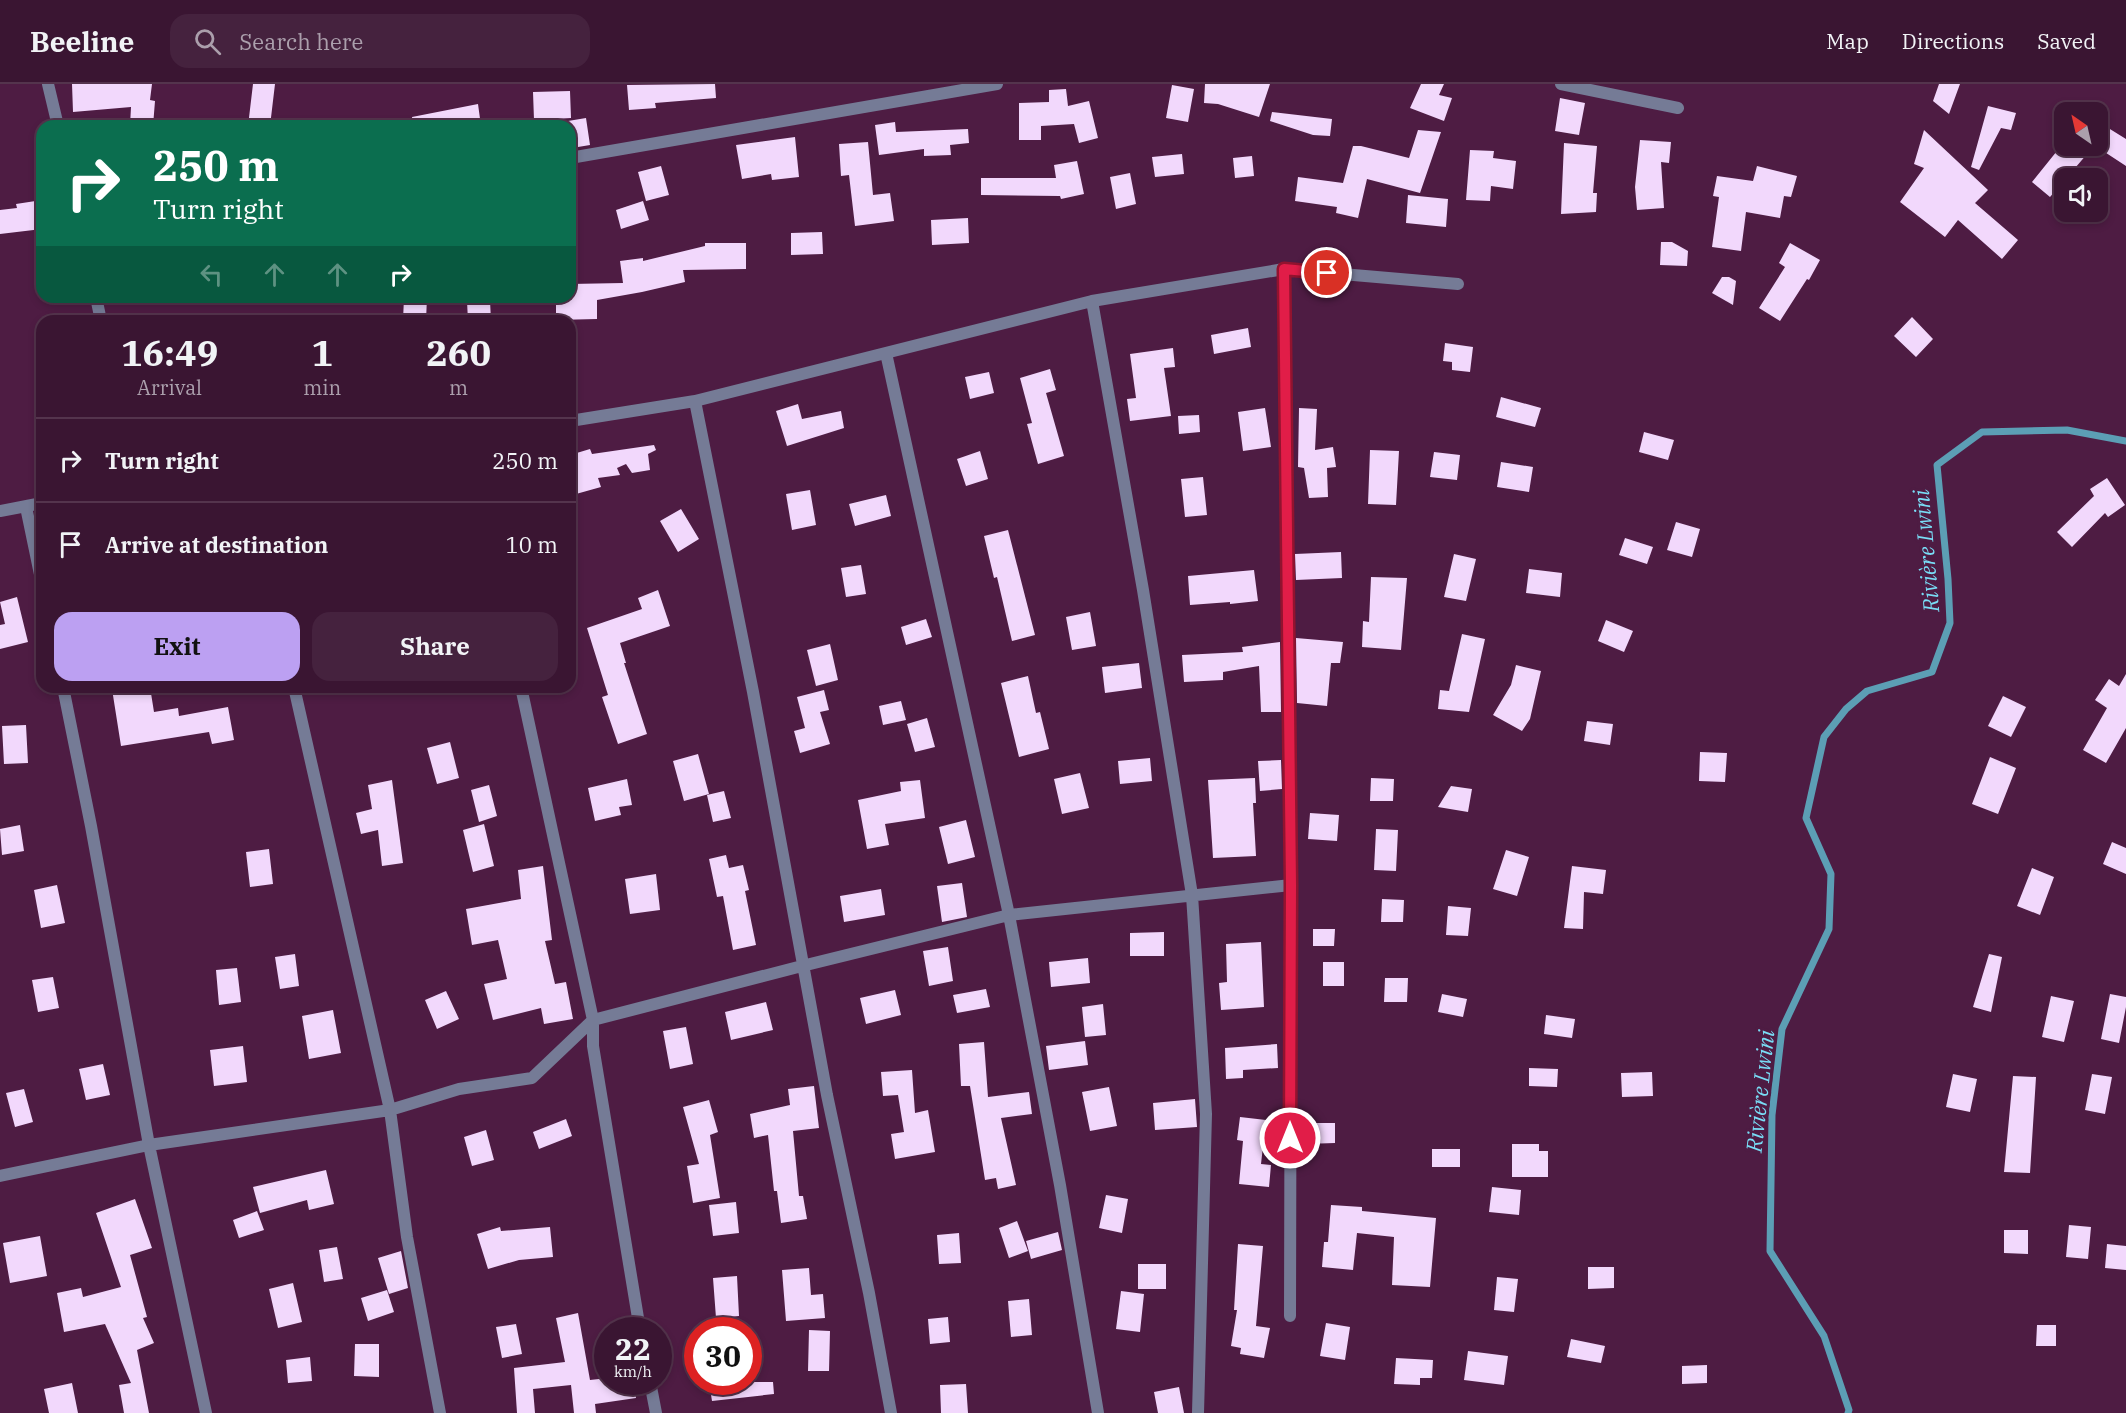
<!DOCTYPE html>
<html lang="en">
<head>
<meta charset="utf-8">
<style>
  body { margin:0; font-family:"IBM Plex Serif",serif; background:#45223e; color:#f1f3f6; height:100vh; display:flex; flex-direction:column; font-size:22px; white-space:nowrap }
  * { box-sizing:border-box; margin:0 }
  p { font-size:20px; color:#ab9fac }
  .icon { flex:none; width:33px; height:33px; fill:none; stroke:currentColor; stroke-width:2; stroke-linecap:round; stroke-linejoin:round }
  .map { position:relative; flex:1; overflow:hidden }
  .side { position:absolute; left:36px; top:231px; width:540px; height:378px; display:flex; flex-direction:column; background:#3a1532; border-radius:18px; box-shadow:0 3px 9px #0003,0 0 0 2px #54344d }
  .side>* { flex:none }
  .top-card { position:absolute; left:36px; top:36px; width:540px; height:183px; border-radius:18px; box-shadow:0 3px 9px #0003,0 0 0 2px #54344d; background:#0b6e4f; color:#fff; overflow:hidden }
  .needle { width:39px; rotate:326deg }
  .controls { position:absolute; left:2054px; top:18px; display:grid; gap:12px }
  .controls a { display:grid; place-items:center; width:54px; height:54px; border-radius:12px; background:#3a1532; box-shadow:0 3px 9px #0003,0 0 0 2px #54344d; font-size:30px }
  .speed { position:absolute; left:594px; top:1233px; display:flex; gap:12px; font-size:30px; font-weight:700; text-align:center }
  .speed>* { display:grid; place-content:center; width:78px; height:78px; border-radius:50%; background:#3a1532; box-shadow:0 3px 9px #0003,0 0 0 2px #54344d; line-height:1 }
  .speed small { font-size:15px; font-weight:400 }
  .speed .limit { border:9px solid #d22; background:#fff; color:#111 }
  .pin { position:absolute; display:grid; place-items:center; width:51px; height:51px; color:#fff; margin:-26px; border:3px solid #fff; border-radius:50%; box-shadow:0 2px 6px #0007 }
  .me { position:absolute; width:66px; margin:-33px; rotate:0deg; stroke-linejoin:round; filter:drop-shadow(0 0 4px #0008) }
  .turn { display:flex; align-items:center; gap:21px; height:126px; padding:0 18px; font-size:27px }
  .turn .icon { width:78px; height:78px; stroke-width:2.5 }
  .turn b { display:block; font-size:42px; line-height:51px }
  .lanes { display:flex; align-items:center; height:57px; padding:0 18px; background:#0003; justify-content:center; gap:30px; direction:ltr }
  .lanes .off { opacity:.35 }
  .eta { display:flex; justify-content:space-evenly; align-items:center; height:102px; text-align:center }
  .eta b { font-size:36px; font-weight:800; line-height:42px }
  .primary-button { display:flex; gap:12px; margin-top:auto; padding:12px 18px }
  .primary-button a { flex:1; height:69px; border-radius:18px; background:#bca0f2; color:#111; font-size:24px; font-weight:800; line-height:69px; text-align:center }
  .primary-button a+a { background:#45223e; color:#f1f3f6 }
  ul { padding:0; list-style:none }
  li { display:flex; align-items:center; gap:18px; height:84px; padding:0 18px; border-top:2px solid #54344d }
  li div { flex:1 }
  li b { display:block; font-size:22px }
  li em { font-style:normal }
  header { display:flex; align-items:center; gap:36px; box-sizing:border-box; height:84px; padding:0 30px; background:#3a1532; border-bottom:2px solid #54344d }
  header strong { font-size:28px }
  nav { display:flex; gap:33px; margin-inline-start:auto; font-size:21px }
  .search { width:420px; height:54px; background:#45223e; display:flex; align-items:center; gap:15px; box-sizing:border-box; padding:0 21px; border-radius:18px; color:#ab9fac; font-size:22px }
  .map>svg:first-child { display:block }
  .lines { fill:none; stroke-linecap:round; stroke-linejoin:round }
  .stream { stroke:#5c9eb5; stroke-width:7 }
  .building { fill:#f2d8fc }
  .minor { stroke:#757b96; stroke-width:12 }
  .route-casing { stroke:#92132f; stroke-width:15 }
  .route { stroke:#e11d48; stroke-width:10 }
  .labels { text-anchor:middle; stroke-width:6; stroke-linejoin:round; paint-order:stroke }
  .water-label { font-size:22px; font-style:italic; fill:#79ddf6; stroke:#4e1c43 }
</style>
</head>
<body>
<header>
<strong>Beeline</strong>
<div class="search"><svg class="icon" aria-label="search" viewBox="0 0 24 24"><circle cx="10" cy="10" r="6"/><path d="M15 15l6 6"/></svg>Search here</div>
<nav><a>Map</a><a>Directions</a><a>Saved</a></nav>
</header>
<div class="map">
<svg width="2126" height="1329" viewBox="0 0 2126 1329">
  <rect width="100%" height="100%" fill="#4e1c43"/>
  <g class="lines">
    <!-- stream -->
    <path class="stream" d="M1848 1329 1849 1326 1824 1252 1770 1167 1772 1031 1782 945 1829 845 1831 790 1806 734 1824 653 1846 625 1867 607 1932 588 1950 539 1948 495 1937 381 1982 348 2067 346 2126 357"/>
  </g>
  <!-- building -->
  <path class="building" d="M72 0H152L150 16 155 17 153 42H130L131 23 73 28Z
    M253 0H275L270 42H248Z
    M715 0 716 14 655 19 656 24 629 26 627 1Z
    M1205 0H1270L1259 33 1218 20 1204 19Z
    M1421 0H1444L1439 11 1452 14 1444 37 1410 24Z
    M1939 0H1960L1949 30 1933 17Z
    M1172 1 1194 5 1188 38 1166 34Z
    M1066 5 1068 22 1089 17 1098 54 1079 59 1074 40 1041 42V56H1019V19L1049 18V6Z
    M570 7 571 34 534 36 533 8Z
    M1560 14 1585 19 1579 51 1555 47Z
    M478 20 481 42H413L412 33Z
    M1988 22 2016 29 2011 46 2001 44 1979 86 1971 83Z
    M1272 28 1332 35 1330 52 1313 51 1270 37Z
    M586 34 590 61 572 64 568 37Z
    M2097 37 2126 55V82L2097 63Z
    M895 38 896 48 968 45 969 59 950 61 951 71 924 72V65L879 71 875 41Z
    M1418 46 1441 48 1420 109 1367 95 1358 134 1336 129 1337 123 1295 117 1298 93 1343 99 1353 62H1361L1409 74Z
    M1924 46 1988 106 1975 119 2018 156 2002 175 1958 136 1945 153 1900 118 1924 84 1914 80Z
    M795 53 799 93 772 96 771 90 742 95 736 61Z
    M1640 56 1671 58 1669 79 1661 78 1664 124 1637 126 1635 103Z
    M868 58 873 111 890 109 894 137 855 142 849 91 841 92 839 60Z
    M1564 59 1597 62 1593 109H1597L1596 128 1561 130Z
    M2061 62H2094L2050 113 2032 98Z
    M1470 66 1494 67 1493 74 1516 77 1513 105 1491 102 1490 117 1466 116Z
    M1182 70 1184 90 1155 93 1152 73Z
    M1252 72 1254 92 1235 94 1233 74Z
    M1077 77 1084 110 1061 115 1060 112 981 111V94H1056L1054 81Z
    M661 82 669 111 646 117 638 88Z
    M1757 82 1797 92 1791 113 1784 112 1780 134 1746 128 1741 167 1712 163 1719 113 1713 112 1717 92 1753 97Z
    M1130 89 1136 120 1116 125 1110 93Z
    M1408 111 1448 115 1446 143 1406 139Z
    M42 116V145L0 150V126L17 124 16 120Z
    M643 117 649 136 621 145 616 126Z
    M968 134 969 159 932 161 931 136Z
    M822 148 823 170 791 171V149Z
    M1661 158H1672L1688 167 1687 182 1660 181Z
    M705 159H746V185L683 186 685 198 642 208 597 216V235L556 236V213H570V200L623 199 620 177 643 174V177L705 162Z
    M1790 159 1820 176 1809 196 1807 195 1780 237 1759 224 1785 183 1779 179Z
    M1722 193H1729L1736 197 1733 221 1712 209Z
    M404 213H427L426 237H403Z
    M490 216 491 237H468L467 217Z
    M1912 233 1933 255 1916 273 1894 252Z
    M1248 244 1251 263 1214 270 1211 251Z
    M1445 259 1473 263 1470 288 1452 286V278L1443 277Z
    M1173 264 1175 283 1164 284 1171 332 1130 337 1127 315 1136 314 1130 270Z
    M1050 285 1056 306 1046 309 1064 372 1038 380 1027 340 1032 339 1020 294Z
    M989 288 994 309 970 315 965 293Z
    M1501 313 1541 324 1535 343 1496 333Z
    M798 320 802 335 841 327 844 344 787 362 776 327Z
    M1265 324 1271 363 1243 367 1238 328Z
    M1299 324 1317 325 1315 366 1333 363 1336 383 1327 384 1328 413 1309 414 1304 384 1298 383Z
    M1199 331 1200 348 1179 350 1178 332Z
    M1644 348 1674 356 1668 376 1639 368Z
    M654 361 656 366 648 370 650 386 632 389 626 380 617 384 620 391 598 394 601 403 576 410 570 390V371L590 365 592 370Z
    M1370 366 1399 367 1396 421 1368 420Z
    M980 367 988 395 966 402 957 375Z
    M1434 368 1460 371 1457 396 1430 393Z
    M1501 378 1533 383 1529 408 1497 403Z
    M1203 393 1207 431 1185 433 1181 395Z
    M2107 394 2125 421 2108 433 2105 429 2072 463 2057 448 2094 412 2090 405Z
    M810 406 816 441 792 446 786 410Z
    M886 411 891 432 855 442 849 420Z
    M681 425 699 455 678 468 660 437Z
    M1676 438 1700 445 1692 473 1667 466Z
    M1008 446 1035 551 1012 557 997 493 994 494 984 452Z
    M1625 454 1653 463 1647 480 1619 471Z
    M1341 468 1342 494 1296 496 1295 470Z
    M1454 470 1476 475 1466 517 1444 513Z
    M861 481 866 510 846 513 841 484Z
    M1529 485 1562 489 1560 513 1526 509Z
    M1254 486 1258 517 1230 520V518L1190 521 1188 492Z
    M1371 493 1407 494 1401 566 1362 563 1363 537 1369 538Z
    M658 506 670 542 620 559 626 579H624L647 650 618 660 602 613 608 611 587 544 642 525 638 514Z
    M17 513 28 558 0 565V541L5 540 0 518Z
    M1090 528 1096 562 1072 566 1066 533Z
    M926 535 932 553 906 561 901 543Z
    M1606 536 1633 547 1624 568 1598 557Z
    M1462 550 1485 555 1469 628 1438 625 1440 606 1449 607Z
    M1296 554 1343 558 1340 579H1331L1327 622 1297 619Z
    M1280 558 1281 628H1261L1259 582 1223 588V596L1184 598 1182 571 1243 568 1242 563Z
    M830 560 838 596 816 602 807 566Z
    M1139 579 1142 604 1105 609 1102 583Z
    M1516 581 1541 587 1530 635 1522 647 1493 631 1511 601Z
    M2126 590V644L2106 679 2083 666 2107 624 2095 616 2109 595 2119 602Z
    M1028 592 1036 629 1040 628 1049 665 1019 673 1001 599Z
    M125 603H150L154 628 178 624 179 632 228 623 234 656 212 660 209 648 121 662 112 605Z
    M824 606 829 626 820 628 830 660 800 669 794 647 805 644 797 613Z
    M2003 612 2026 623 2011 653 1988 642Z
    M901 617 906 636 883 641 879 622Z
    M927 634 935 663 915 668 907 640Z
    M1587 637 1613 640 1610 661 1584 657Z
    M26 641 28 679 4 680 2 642Z
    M450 658 459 694 437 700 427 664Z
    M1700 668 1727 669 1725 698 1699 697Z
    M698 670 709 710 684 717 673 677Z
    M1990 673 2016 684 1998 730 1972 720Z
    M1150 674 1152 697 1120 700 1118 677Z
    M1281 676 1282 705 1260 707 1258 677Z
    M1080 689 1089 724 1062 730 1054 695Z
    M1255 694 1256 719H1253L1256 772 1213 774 1208 696Z
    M1371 694 1394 695 1393 717H1370Z
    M627 695 632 721 619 723 621 731 595 737 588 704Z
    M392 696 403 779 382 782 378 746 361 750 356 729 372 725 368 701Z
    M920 696 925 734 885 740 889 761 867 765 858 716 901 707 900 698Z
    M489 701 497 732 479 738 471 706Z
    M1451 702 1472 705 1468 728 1438 723Z
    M724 707 731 734 713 738 707 711Z
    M1310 729 1339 731 1337 757 1308 755Z
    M966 736 975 773 948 780 939 743Z
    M484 740 494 782 473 788 463 746Z
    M20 741 24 767 2 771 0 745Z
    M1376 745 1398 746 1396 787 1374 786Z
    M2112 758 2126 764V790L2103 780Z
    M269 765 273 800 250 803 246 768Z
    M1506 766 1529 773 1517 812 1493 805Z
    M726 771 729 784 743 781 749 806 745 807 756 861 733 866 723 812 717 813 709 775Z
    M543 782 552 856 545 857 555 900 566 898 573 935 544 940 541 924 493 936 484 900 507 895 498 856 472 861 466 825 521 815 518 786Z
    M1572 782 1606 786 1603 810 1584 808 1583 845 1564 844Z
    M2032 784 2054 793 2040 831 2017 822Z
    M656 790 660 826 630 830 625 795Z
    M962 799 967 833 942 838 937 802Z
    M57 801 65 839 41 844 34 806Z
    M881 805 885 831 844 838 840 812Z
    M1382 815 1404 816 1403 838H1381Z
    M1448 822 1471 824 1468 852 1446 851Z
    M1313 845H1335L1334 862H1313Z
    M1164 848V872H1130V849Z
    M1261 858 1264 923 1221 926 1219 899 1227 898 1226 860Z
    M948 863 953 897 929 902 923 867Z
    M295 870 299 902 280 905 275 873Z
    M1989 870 2002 873 1991 928 1973 923Z
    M1088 874 1090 899 1051 903 1049 878Z
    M1323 878H1344V902H1323Z
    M237 884 241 918 219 921 216 886Z
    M53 893 59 924 38 928 32 896Z
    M1385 894H1408L1407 918H1384Z
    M986 905 990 923 957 929 953 911Z
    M895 906 901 931 866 940 860 914Z
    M446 907 459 935 437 945 425 916Z
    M1442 910 1467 915 1463 933 1438 928Z
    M2110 910 2126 913V923L2119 959 2101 955Z
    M2051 912 2074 917 2064 958 2042 953Z
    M766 918 773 946 731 956 725 928Z
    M1103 920 1106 951 1085 953 1082 923Z
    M333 926 341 969 309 975 302 932Z
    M1546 931 1575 935 1572 954 1544 950Z
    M686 943 693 980 670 985 663 947Z
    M1085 957 1088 981 1049 986 1046 962Z
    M984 958 988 1013 1029 1008 1032 1030 1001 1034 1016 1101 998 1105 996 1094 985 1096 970 1002H961L959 960Z
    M1277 960 1278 984 1243 986V994L1226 995 1225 964Z
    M243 962 247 998 214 1002 210 966Z
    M103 980 110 1011 86 1016 79 985Z
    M1529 984 1558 985 1557 1003 1529 1002Z
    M912 986 915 1029 928 1026 935 1068 895 1075 891 1050 904 1048 898 1011 883 1012 881 988Z
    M1652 988 1653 1012 1622 1013 1621 989Z
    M1953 990 1977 995 1970 1028 1946 1023Z
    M2092 990 2112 993 2105 1030 2085 1026Z
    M2013 992 2036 993 2030 1089 2004 1088Z
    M814 1002 819 1044 793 1047 799 1112H803L807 1135 781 1139 777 1107H774L768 1051 754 1054 750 1030 790 1021 788 1005Z
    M1109 1003 1117 1042 1090 1047 1082 1008Z
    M24 1005 33 1038 15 1043 6 1009Z
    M1195 1015 1197 1043 1155 1046 1153 1019Z
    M709 1016 718 1048 710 1051 720 1114 693 1119 687 1082 699 1080 683 1023Z
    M1240 1033 1266 1036 1261 1080 1271 1081 1269 1103 1239 1100 1243 1057 1237 1056Z
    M566 1035 572 1052 539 1065 533 1048Z
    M1305 1039H1335V1059L1305 1060Z
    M486 1046 494 1076 472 1082 464 1053Z
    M1512 1060H1539V1067H1548V1093H1512Z
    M1432 1065H1460V1083H1432Z
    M326 1086 334 1120 309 1126 307 1116 260 1129 253 1103Z
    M1492 1103 1521 1106 1519 1131 1489 1128Z
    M1106 1111 1128 1115 1122 1149 1099 1144Z
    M135 1115 152 1164 130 1171 147 1233 143 1234 154 1259 137 1266 149 1329H124L119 1301 131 1299 105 1240 64 1248 57 1209 81 1204 83 1213 121 1203 96 1129Z
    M736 1118 739 1149 713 1152 709 1121Z
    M1331 1121 1362 1123V1127L1436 1134 1430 1203 1392 1201 1394 1153 1357 1149 1353 1186 1322 1183 1324 1158H1328Z
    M257 1127 264 1146 239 1154 233 1136Z
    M1017 1137 1028 1167 1009 1174 999 1144Z
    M2069 1141 2091 1143 2088 1175 2066 1173Z
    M500 1143 501 1147 550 1143 553 1173 519 1176 488 1185 477 1150Z
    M2004 1146H2028V1170L2004 1169Z
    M1058 1148 1062 1166 1031 1175 1026 1157Z
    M959 1149 961 1179 939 1180 937 1151Z
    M40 1152 47 1192 10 1199 3 1159Z
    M1238 1160 1263 1162 1256 1242 1270 1244 1264 1274 1240 1270 1241 1264 1231 1262 1237 1226H1234Z
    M2107 1160 2126 1162V1186L2105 1184Z
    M337 1163 343 1195 324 1198 319 1166Z
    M401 1167 408 1204 389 1210 378 1174Z
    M1138 1180H1166V1205H1138Z
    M1588 1183H1614V1204L1588 1205Z
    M809 1184 811 1211 823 1210 825 1234 786 1237 782 1186Z
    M737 1192 739 1232 716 1234 713 1194Z
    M1497 1193 1518 1195 1514 1228 1494 1226Z
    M293 1199 302 1238 278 1244 269 1205Z
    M387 1206 394 1228 368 1237 361 1214Z
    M1121 1207 1144 1210 1140 1248 1116 1245Z
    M1029 1215 1032 1251 1011 1253 1008 1217Z
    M578 1229 590 1296 608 1294V1298H634L636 1314 595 1320 596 1329H574L571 1301 533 1305 535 1329H517L514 1284 565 1278 556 1234Z
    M948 1233 950 1258 930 1260 928 1235Z
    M1326 1239 1350 1243 1345 1276 1320 1272Z
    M516 1240 522 1270 502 1274 496 1243Z
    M2037 1241H2056V1262H2036Z
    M809 1246 830 1247 829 1287H808Z
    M1571 1255 1605 1262 1601 1279 1567 1273Z
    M355 1260H379V1293L354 1292Z
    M1468 1267 1508 1272 1504 1301 1464 1296Z
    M310 1273 312 1297 288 1299 286 1276Z
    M1396 1274 1433 1276 1432 1294H1420V1301L1394 1300Z
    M1707 1281V1299L1682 1300V1282Z
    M709 1298H773L774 1310 712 1317Z
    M72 1299 78 1329H49L44 1305Z
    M966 1300 968 1329H941L940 1301Z
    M1179 1303 1184 1329H1158L1154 1308Z"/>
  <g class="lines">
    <!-- minor -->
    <path class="minor" d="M48 0 58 42
      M1561 0 1678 24
      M570 74 997 0
      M1284 185 1291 801 1290 1232
      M96 213 101 237
      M1092 217 1143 506 1192 811 1206 1030 1198 1329
      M886 269 1009 831 1060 1101 1098 1329
      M695 317 753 608 827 1011 869 1209 891 1329
      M570 337 695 317 1092 217 1284 185 1458 200
      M26 423 42 500
      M0 427 42 419
      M63 603 91 742 149 1061 206 1329
      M294 603 390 1026 407 1153 440 1329
      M521 603 593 936V962L640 1246
      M0 1092 149 1061 390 1026 459 1005 532 994 593 936 802 882 1009 831 1291 801
      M650 1298 656 1329"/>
  </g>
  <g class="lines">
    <defs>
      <path id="route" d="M1290 1054 1291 801 1284 185 1327 189"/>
    </defs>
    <!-- route casing -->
    <use href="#route" class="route-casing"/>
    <!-- route -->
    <use href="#route" class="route"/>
  </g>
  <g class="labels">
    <!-- water labels -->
    <g class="water-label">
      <text transform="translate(1926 467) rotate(-95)" y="8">Rivière Lwini</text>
      <text transform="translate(1760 1007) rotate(-84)" y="8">Rivière Lwini</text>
    </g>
  </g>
</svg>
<div class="controls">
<a><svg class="needle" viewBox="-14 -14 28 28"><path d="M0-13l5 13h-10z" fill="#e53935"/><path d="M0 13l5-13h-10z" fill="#ab9fac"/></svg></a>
<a><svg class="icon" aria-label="sound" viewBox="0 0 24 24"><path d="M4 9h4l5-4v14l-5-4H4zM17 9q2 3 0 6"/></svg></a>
</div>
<div class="speed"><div>22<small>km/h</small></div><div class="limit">30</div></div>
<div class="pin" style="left:1327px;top:189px;background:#d93025"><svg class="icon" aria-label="arrive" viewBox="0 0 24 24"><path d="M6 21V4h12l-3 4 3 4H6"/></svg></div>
<svg class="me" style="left:1290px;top:1054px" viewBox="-20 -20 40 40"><circle r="17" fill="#e11d48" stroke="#fff" stroke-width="3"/><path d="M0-11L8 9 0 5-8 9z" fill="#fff"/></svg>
<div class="top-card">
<div class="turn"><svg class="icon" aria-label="right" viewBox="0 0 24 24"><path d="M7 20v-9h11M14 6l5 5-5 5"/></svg><div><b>250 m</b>Turn right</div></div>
<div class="lanes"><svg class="icon off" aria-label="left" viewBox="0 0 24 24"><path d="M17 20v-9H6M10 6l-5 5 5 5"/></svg><svg class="icon off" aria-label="ahead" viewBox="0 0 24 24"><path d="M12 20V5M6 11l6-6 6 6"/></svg><svg class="icon off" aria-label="ahead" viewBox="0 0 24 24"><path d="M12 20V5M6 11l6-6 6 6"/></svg><svg class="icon" aria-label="right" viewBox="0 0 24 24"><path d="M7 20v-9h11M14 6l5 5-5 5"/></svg></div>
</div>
<section class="side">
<div class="eta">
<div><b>16:49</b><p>Arrival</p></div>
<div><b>1</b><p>min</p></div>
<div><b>260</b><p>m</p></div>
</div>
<ul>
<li><svg class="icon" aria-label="right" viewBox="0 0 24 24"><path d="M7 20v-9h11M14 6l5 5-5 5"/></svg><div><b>Turn right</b></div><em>250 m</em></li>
<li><svg class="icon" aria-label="arrive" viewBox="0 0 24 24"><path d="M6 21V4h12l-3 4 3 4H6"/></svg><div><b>Arrive at destination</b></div><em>10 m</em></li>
</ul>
<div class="primary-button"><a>Exit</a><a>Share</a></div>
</section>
</div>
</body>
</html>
